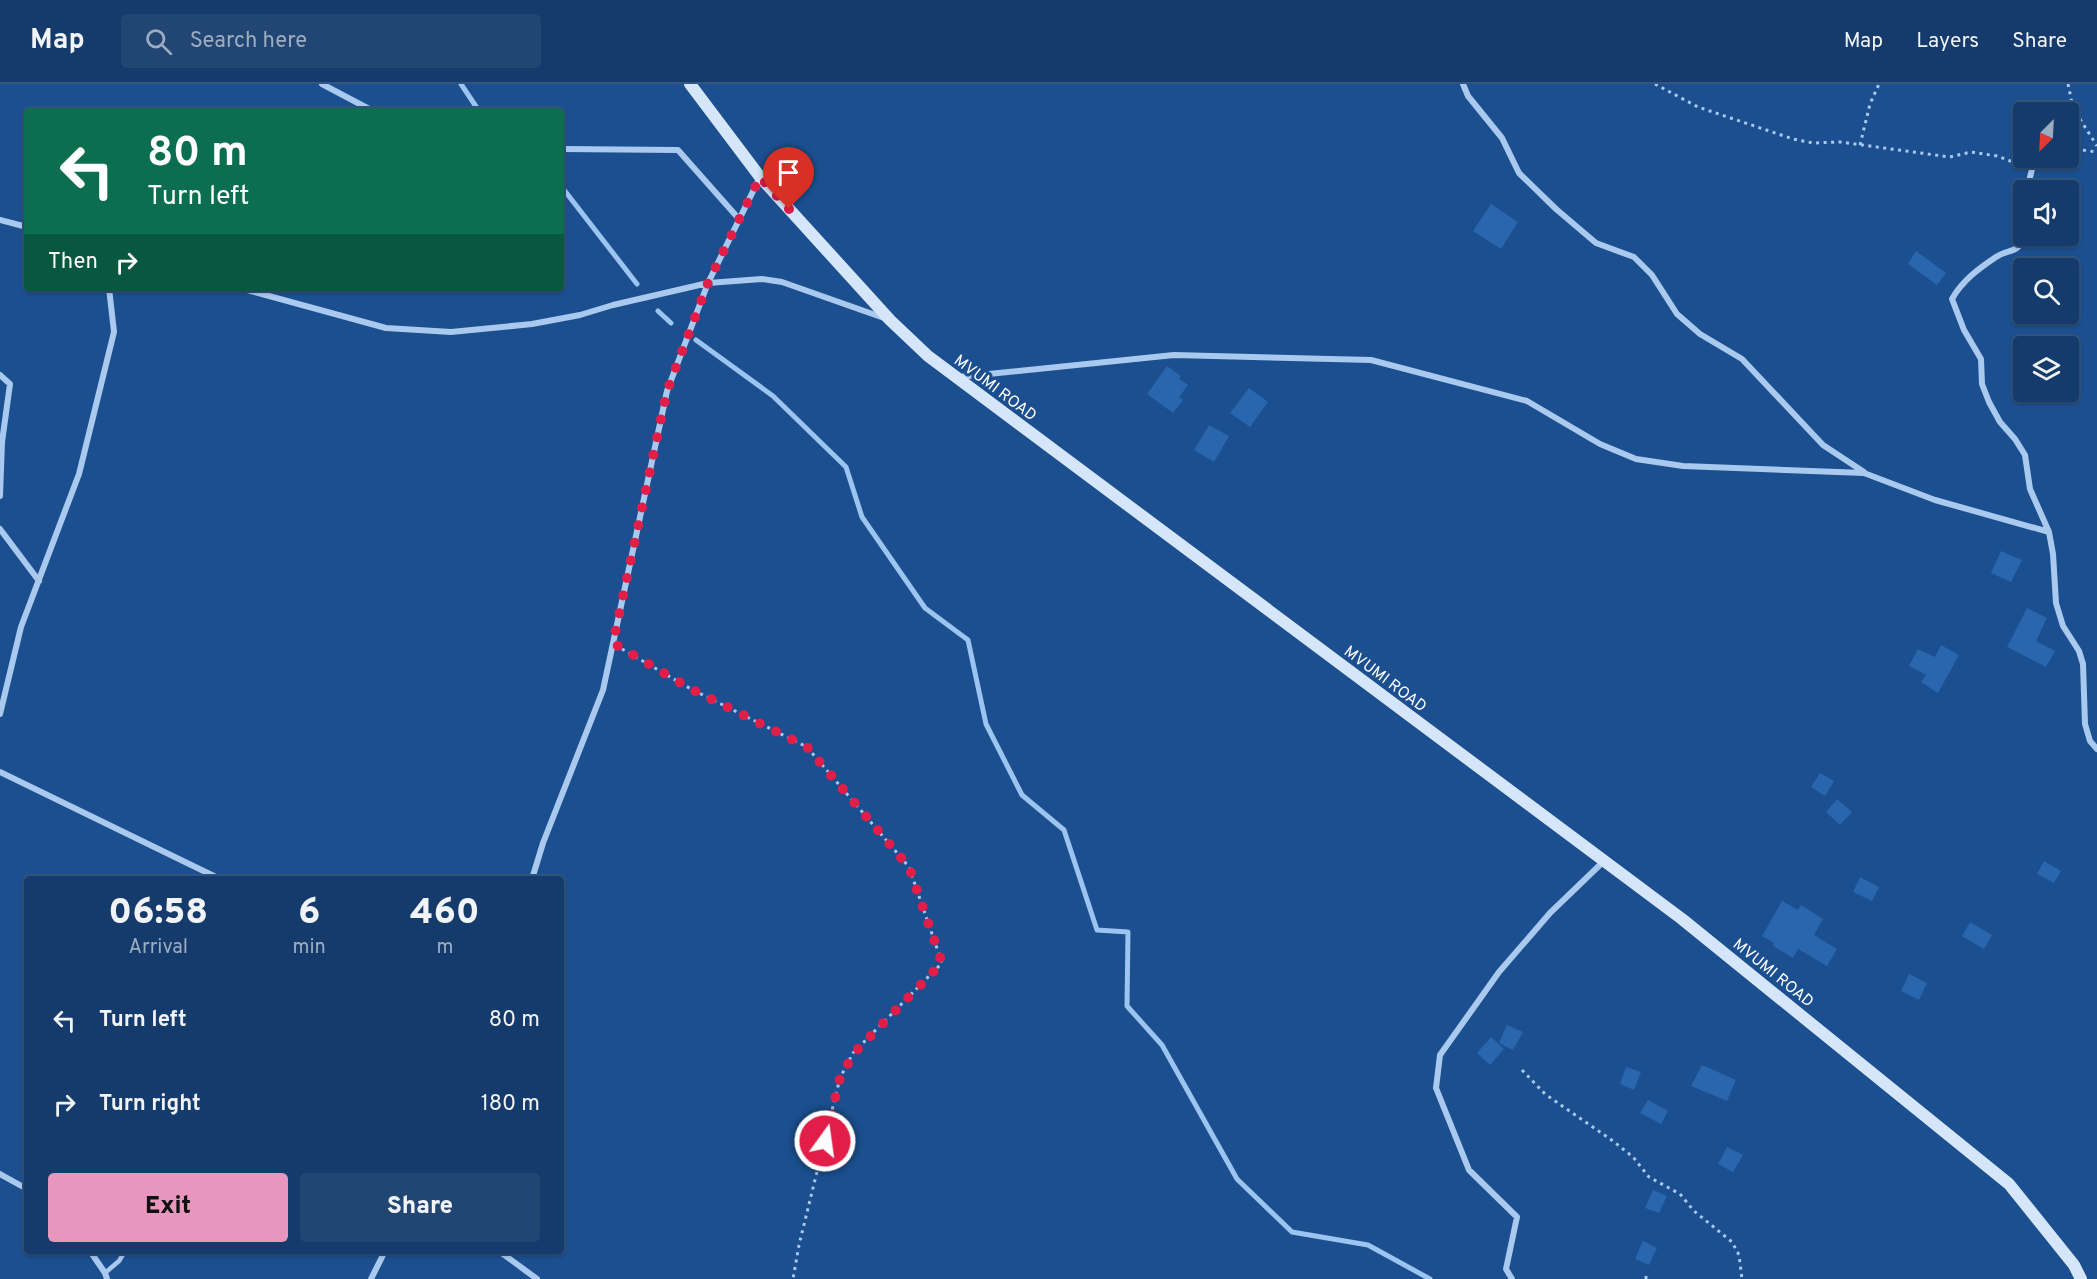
<!DOCTYPE html>
<html lang="en">
<head>
<meta charset="utf-8">
<style>
  body { margin:0; font-family:Overpass,sans-serif; background:#214673; color:#f1f3f6; height:100vh; display:flex; flex-direction:column; font-size:22px; white-space:nowrap }
  * { box-sizing:border-box; margin:0 }
  p { font-size:20px; color:#9dadc1 }
  .icon { flex:none; width:33px; height:33px; fill:none; stroke:currentColor; stroke-width:2; stroke-linecap:round; stroke-linejoin:round }
  .map { position:relative; flex:1; overflow:hidden }
  .side { position:absolute; left:24px; top:792px; width:540px; height:378px; display:flex; flex-direction:column; background:#143b6b; border-radius:6px; box-shadow:0 2px 4px #0004,0 0 0 2px #33557e }
  .side>* { flex:none }
  .top-card { position:absolute; left:24px; top:24px; width:540px; height:183px; border-radius:6px; box-shadow:0 2px 4px #0004,0 0 0 2px #33557e; background:#0b6e4f; color:#fff; overflow:hidden }
  .needle { width:39px; rotate:204deg }
  .fabs { position:absolute; left:2013px; top:18px; display:grid; gap:12px }
  .fabs a { display:grid; place-items:center; width:66px; height:66px; border-radius:6px; background:#143b6b; box-shadow:0 2px 4px #0004,0 0 0 2px #33557e; font-size:30px }
  .pin { position:absolute; display:grid; place-items:center; width:51px; height:51px; color:#fff; margin:-62px -26px; border-radius:50% 50% 50% 0; rotate:-45deg; box-shadow:0 0 6px #0007 }
  .pin .icon { rotate:45deg }
  .me { position:absolute; width:66px; margin:-33px; rotate:14deg; stroke-linejoin:round; filter:drop-shadow(0 0 4px #0008) }
  .turn { display:flex; align-items:center; gap:21px; height:126px; padding:0 24px; font-size:27px }
  .turn .icon { width:78px; height:78px; stroke-width:2.5 }
  .turn b { display:block; font-size:42px; line-height:51px }
  .then { display:flex; align-items:center; height:57px; padding:0 24px; background:#0003; gap:12px; font-size:22px }
  .eta { display:flex; justify-content:space-evenly; align-items:center; height:102px; text-align:center }
  .eta b { font-size:36px; font-weight:800; line-height:42px }
  .cta { display:flex; gap:12px; margin-top:auto; padding:12px 24px }
  .cta a { flex:1; height:69px; border-radius:6px; background:#e797bd; color:#111; font-size:24px; font-weight:800; line-height:69px; text-align:center }
  .cta a+a { background:#214673; color:#f1f3f6 }
  ul { padding:0; list-style:none }
  li { display:flex; align-items:center; gap:18px; height:84px; padding:0 24px }
  li div { flex:1 }
  li b { display:block; font-size:22px }
  li em { font-style:normal }
  header { display:flex; align-items:center; gap:36px; box-sizing:border-box; height:84px; padding:0 30px; background:#143b6b; border-bottom:2px solid #33557e }
  header strong { font-size:28px }
  nav { display:flex; gap:33px; margin-inline-start:auto; font-size:21px }
  .search { width:420px; height:54px; background:#214673; display:flex; align-items:center; gap:15px; box-sizing:border-box; padding:0 21px; border-radius:6px; color:#9dadc1; font-size:22px }
  .map>svg:first-child { display:block }
  .lines { fill:none; stroke-linecap:round; stroke-linejoin:round }
  .stream { stroke:#9cc4f0; stroke-width:5 }
  .building { fill:#2a66ad }
  .path { stroke:#a9c9ee; stroke-width:3; stroke-dasharray:3 4.5; stroke-linecap:butt }
  .lane { stroke:#a9c9ee; stroke-width:4.5 }
  .street { stroke:#a9c9ee; stroke-width:6 }
  .secondary { stroke:#d6e6fa; stroke-width:12 }
  .route { stroke:#e11d48; stroke-width:10; stroke-dasharray:0 18 }
  .labels { text-anchor:middle; stroke-width:6; stroke-linejoin:round; paint-order:stroke }
  .street-label { font-size:16px; fill:#fff; stroke:#1b4f8f }
</style>
</head>
<body>
<header>
<strong>Map</strong>
<div class="search"><svg class="icon" aria-label="search" viewBox="0 0 24 24"><circle cx="10" cy="10" r="6"/><path d="M15 15l6 6"/></svg>Search here</div>
<nav><a>Map</a><a>Layers</a><a>Share</a></nav>
</header>
<div class="map">
<svg width="2097" height="1195" viewBox="0 0 2097 1195">
  <rect width="100%" height="100%" fill="#1b4f8f"/>
  <g class="lines">
    <!-- stream -->
    <path class="stream" d="M461 0 479 27
      M561 102 637 200
      M658 227 671 239
      M696 256 773 312 846 383 862 433 925 524 968 556 986 640 1022 711 1064 746 1097 846 1128 848 1127 922 1162 961 1237 1095 1292 1148 1368 1161 1430 1195"/>
  </g>
  <!-- building -->
  <path class="building" d="M1491 120 1518 138 1501 165 1473 147Z
    M1916 167 1946 189 1937 201 1908 180Z
    M1167 282 1181 292 1179 295 1188 301 1179 313 1183 316 1173 329 1147 310Z
    M1249 304 1268 318 1250 343 1230 329Z
    M1209 341 1229 352 1214 378 1194 366Z
    M2001 467 2022 476 2011 498 1991 489Z
    M2027 524 2047 534 2036 557 2055 567 2046 583 2007 563Z
    M1941 561 1959 571 1938 609 1921 598 1926 591 1909 582 1918 565 1935 573Z
    M1820 689 1834 697 1825 712 1811 703Z
    M1837 715 1852 728 1840 741 1826 728Z
    M2044 777 2061 787 2054 799 2037 790Z
    M1860 793 1879 803 1872 817 1853 808Z
    M1782 817 1798 826 1801 821 1823 835 1814 851 1837 865 1827 882 1798 865 1793 874 1773 862 1774 859 1762 852Z
    M1970 838 1992 851 1984 865 1962 852Z
    M1909 890 1927 899 1919 916 1901 907Z
    M1507 941 1523 948 1513 966 1499 959Z
    M1491 953 1504 965 1490 981 1477 969Z
    M1702 981 1736 996 1727 1017 1691 1002Z
    M1626 983 1641 988 1634 1006 1620 1000Z
    M1648 1016 1668 1027 1661 1040 1640 1029Z
    M1727 1063 1743 1071 1733 1088 1718 1080Z
    M1653 1106 1667 1112 1659 1129 1645 1124Z
    M1643 1157 1657 1164 1649 1181 1635 1175Z"/>
  <g class="lines">
    <!-- path -->
    <path class="path" d="M1655 0 1698 23 1793 55 1813 59 1840 58 1950 73 1971 68 1997 72 2021 81
      M2068 0 2073 24 2097 62
      M1860 61 1870 20 1879 0
      M2068 67 2082 66 2097 68
      M2042 84 2061 74
      M622 565 691 605 807 663 909 783 942 879 853 969 840 994 799 1161 793 1195
      M1522 986 1545 1010 1613 1057 1633 1073 1649 1093 1680 1110 1694 1127 1732 1158 1739 1171 1742 1195
      M1646 1195V1192"/>
    <!-- lane -->
    <path class="lane" d="M105 1189 119 1177 125 1167"/>
    <!-- street -->
    <path class="street" d="M322 0 373 27
      M1463 0 1468 12 1502 54 1519 89 1556 125 1596 159 1634 173 1652 191 1677 230 1700 250 1742 275 1823 361 1864 388
      M561 65 678 66 739 135
      M2027 106 2032 85
      M0 136 27 143
      M2024 152C2018 171 2009 164 1996 173 1978 185 1962 197 1952 215L1964 246 1981 275 1982 300 1989 318 2000 338 2015 355 2025 371 2030 405 2049 448 2053 470 2056 519 2063 542 2079 567 2083 580 2085 640 2090 657 2097 665
      M240 204 386 244 451 248 532 240 580 231 613 221 708 199 762 195 782 198 884 234
      M0 291 10 300 2 358 0 412
      M959 293 1174 271 1371 276 1527 317 1600 360 1636 375 1683 382 1864 389 1935 416 2049 448
      M0 445 39 497
      M0 630 21 543 79 390 114 248 109 204
      M0 688 220 795
      M532 795 543 759 603 606 667 307 708 199 760 93
      M0 1090 27 1105
      M90 1167 105 1189 107 1195
      M499 1167 537 1195
      M371 1195 385 1167
      M1512 1195 1506 1185 1517 1133 1469 1086 1436 1004 1440 971 1499 888 1550 829 1604 777"/>
    <!-- secondary -->
    <path class="secondary" d="M690 0 760 93 890 236 928 272 1682 835 2009 1100 2074 1181 2081 1195"/>
  </g>
  <g class="lines">
    <!-- route -->
    <path class="route" d="M789 125 760 93 708 199 667 307 613 559 691 605 807 663 909 783 942 879 854 969 840 994 825 1057"/>
  </g>
  <g class="labels">
    <!-- street labels -->
    <g class="street-label">
      <text transform="translate(996 303) rotate(37)" y="6">MVUMI ROAD</text>
      <text transform="translate(1386 594) rotate(37)" y="6">MVUMI ROAD</text>
      <text transform="translate(1774 888) rotate(39)" y="6">MVUMI ROAD</text>
    </g>
  </g>
</svg>
<div class="fabs">
<a><svg class="needle" viewBox="-14 -14 28 28"><path d="M0-13l5 13h-10z" fill="#e53935"/><path d="M0 13l5-13h-10z" fill="#9dadc1"/></svg></a>
<a><svg class="icon" aria-label="sound" viewBox="0 0 24 24"><path d="M4 9h4l5-4v14l-5-4H4zM17 9q2 3 0 6"/></svg></a>
<a><svg class="icon" aria-label="search" viewBox="0 0 24 24"><circle cx="10" cy="10" r="6"/><path d="M15 15l6 6"/></svg></a>
<a><svg class="icon" aria-label="layers" viewBox="0 0 24 24"><path d="M12 4l9 5-9 5-9-5zM3 14l9 5 9-5"/></svg></a>
</div>
<div class="pin" style="left:789px;top:125px;background:#d93025"><svg class="icon" aria-label="arrive" viewBox="0 0 24 24"><path d="M6 21V4h12l-3 4 3 4H6"/></svg></div>
<svg class="me" style="left:825px;top:1057px" viewBox="-20 -20 40 40"><circle r="17" fill="#e11d48" stroke="#fff" stroke-width="3"/><path d="M0-11L8 9 0 5-8 9z" fill="#fff"/></svg>
<div class="top-card">
<div class="turn"><svg class="icon" aria-label="left" viewBox="0 0 24 24"><path d="M17 20v-9H6M10 6l-5 5 5 5"/></svg><div><b>80 m</b>Turn left</div></div>
<div class="then">Then<svg class="icon" aria-label="right" viewBox="0 0 24 24"><path d="M7 20v-9h11M14 6l5 5-5 5"/></svg></div>
</div>
<section class="side">
<div class="eta">
<div><b>06:58</b><p>Arrival</p></div>
<div><b>6</b><p>min</p></div>
<div><b>460</b><p>m</p></div>
</div>
<ul>
<li><svg class="icon" aria-label="left" viewBox="0 0 24 24"><path d="M17 20v-9H6M10 6l-5 5 5 5"/></svg><div><b>Turn left</b></div><em>80 m</em></li>
<li><svg class="icon" aria-label="right" viewBox="0 0 24 24"><path d="M7 20v-9h11M14 6l5 5-5 5"/></svg><div><b>Turn right</b></div><em>180 m</em></li>
</ul>
<div class="cta"><a>Exit</a><a>Share</a></div>
</section>
</div>
</body>
</html>
